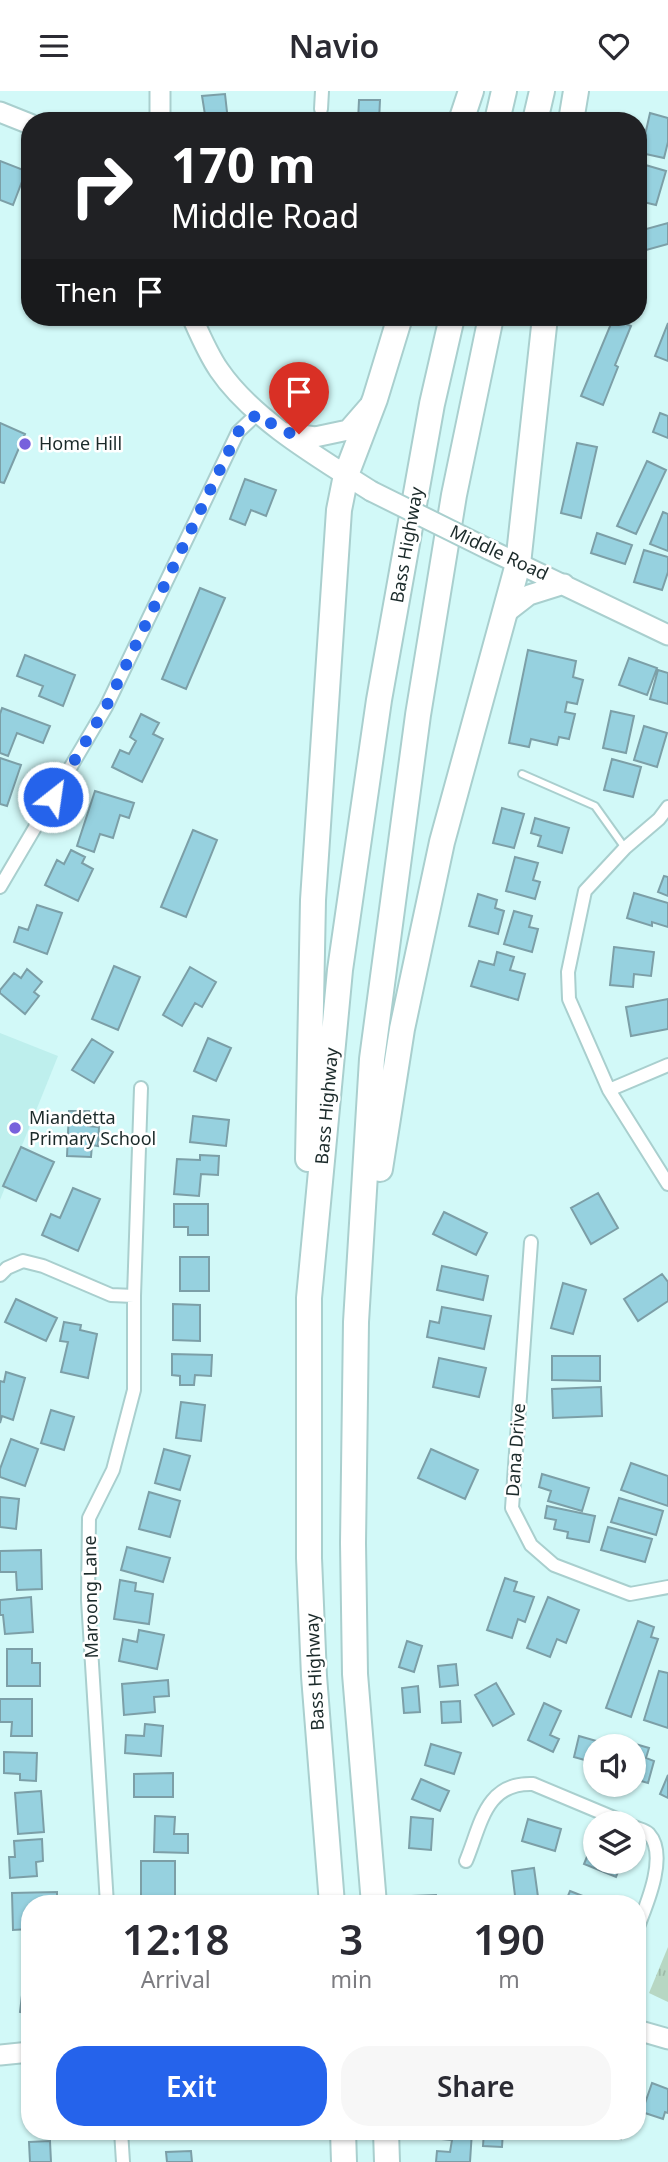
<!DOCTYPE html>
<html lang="en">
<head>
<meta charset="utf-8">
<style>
  body { margin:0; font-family:"Noto Sans",sans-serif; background:#f7f7f7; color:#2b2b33; height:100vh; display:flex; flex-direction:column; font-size:26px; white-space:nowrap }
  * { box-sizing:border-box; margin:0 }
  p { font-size:23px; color:#7c7c81 }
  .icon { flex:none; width:38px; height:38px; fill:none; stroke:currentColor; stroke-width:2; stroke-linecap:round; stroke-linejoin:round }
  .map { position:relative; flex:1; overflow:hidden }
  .sheet { position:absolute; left:21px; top:1804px; width:625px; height:245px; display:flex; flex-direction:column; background:#fff; border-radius:28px; box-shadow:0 2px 5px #0004 }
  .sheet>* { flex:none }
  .top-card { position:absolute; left:21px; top:21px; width:626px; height:214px; border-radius:28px; box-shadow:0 2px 5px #0004; background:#202124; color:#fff; overflow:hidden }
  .buttons { position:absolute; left:583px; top:1643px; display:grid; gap:14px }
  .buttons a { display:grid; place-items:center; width:63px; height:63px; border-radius:50%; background:#fff; box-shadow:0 2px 5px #0004; font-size:35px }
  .pin { position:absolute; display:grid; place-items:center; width:60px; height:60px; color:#fff; margin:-72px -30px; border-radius:50% 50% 50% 0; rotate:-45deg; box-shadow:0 0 7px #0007 }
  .pin .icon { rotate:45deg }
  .me { position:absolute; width:77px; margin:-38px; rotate:30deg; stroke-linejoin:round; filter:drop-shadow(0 0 5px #0008) }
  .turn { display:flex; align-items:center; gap:24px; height:147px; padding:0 35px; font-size:32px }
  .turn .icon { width:91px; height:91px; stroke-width:2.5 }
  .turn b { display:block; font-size:49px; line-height:60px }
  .then { display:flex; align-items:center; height:66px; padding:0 35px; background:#0003; gap:14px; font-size:26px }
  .eta { display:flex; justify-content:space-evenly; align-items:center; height:119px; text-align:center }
  .eta b { font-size:42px; font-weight:600; line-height:49px }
  .action { display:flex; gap:14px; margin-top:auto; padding:14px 35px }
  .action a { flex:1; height:80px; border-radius:28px; background:#2563eb; color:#fff; font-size:28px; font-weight:600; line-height:80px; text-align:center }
  .action a+a { background:#f7f7f7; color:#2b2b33 }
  header { display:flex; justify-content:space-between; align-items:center; height:91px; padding:0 35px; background:#fff; font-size:32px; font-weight:600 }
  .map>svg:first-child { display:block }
  .built { fill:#beefed }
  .grass { fill:url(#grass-tufts) }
  .building { fill:#96d1df; stroke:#7c9fa7; stroke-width:2 }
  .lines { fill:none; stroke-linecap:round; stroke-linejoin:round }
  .lane-casing { stroke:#a9cfce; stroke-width:10 }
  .street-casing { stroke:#a9cfce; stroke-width:16 }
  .secondary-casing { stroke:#a9cfce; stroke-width:23 }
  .highway-casing { stroke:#a9cfce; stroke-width:28 }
  .lane { stroke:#fff; stroke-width:6 }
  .street { stroke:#fff; stroke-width:12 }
  .secondary { stroke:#fff; stroke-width:19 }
  .highway { stroke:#fff; stroke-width:24 }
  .secondary-bridge-casing { stroke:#a9cfce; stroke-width:23; stroke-linecap:butt }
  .secondary-bridge { stroke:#fff; stroke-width:19 }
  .route { stroke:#2563eb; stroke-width:12; stroke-dasharray:0 21.6 }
  .poi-dot { fill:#7761dc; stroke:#fff; stroke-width:2.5 }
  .labels { text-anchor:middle; stroke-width:5; stroke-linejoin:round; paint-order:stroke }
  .poi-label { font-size:18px; fill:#1b2a2a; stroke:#fff; text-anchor:start }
  .street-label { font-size:18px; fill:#1b2a2a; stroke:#fff }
</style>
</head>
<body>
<header><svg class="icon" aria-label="menu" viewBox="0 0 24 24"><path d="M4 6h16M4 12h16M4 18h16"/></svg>Navio<svg class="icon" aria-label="heart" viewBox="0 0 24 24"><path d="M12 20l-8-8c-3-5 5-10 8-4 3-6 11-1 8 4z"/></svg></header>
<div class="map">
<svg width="668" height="2071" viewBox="0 0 668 2071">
  <defs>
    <pattern id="grass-tufts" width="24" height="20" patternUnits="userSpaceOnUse" patternTransform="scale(1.75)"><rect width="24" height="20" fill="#b7d7c3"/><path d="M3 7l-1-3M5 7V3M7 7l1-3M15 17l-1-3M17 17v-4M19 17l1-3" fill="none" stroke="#9db9a8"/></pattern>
  </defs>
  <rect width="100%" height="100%" fill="#d2f9f8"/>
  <!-- built -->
  <path class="built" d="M0 942 58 965 0 1109Z"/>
  <!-- grass -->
  <path class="grass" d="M668 1856V1911L649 1902Z"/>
  <!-- building -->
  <path class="building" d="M225 3 228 30H206L202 5Z
    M359 9H380L379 30H358Z
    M650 22 668 27V51L664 67 641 62Z
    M0 70 26 80 13 114 0 109Z
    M642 73 666 80 656 114 639 110V85Z
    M668 132V153L639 161V140Z
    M227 226H252L227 230Z
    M613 228 631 235 615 274 618 276 603 314 581 305Z
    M668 232V270L655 265Z
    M660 322 668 325V347L653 341Z
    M0 332 25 343 4 392 0 391Z
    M577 352 597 356 581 427 561 422Z
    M647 370 666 379 636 443 617 435Z
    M245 388 276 399 266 425 251 419 245 434 230 428Z
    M663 421 668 423V460L650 453Z
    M597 442 632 454 625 473 591 462Z
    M644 459 668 466V481L662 499 634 491Z
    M200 497 225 507 186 598 162 588Z
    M528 559 576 570 573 586 583 589 577 613 567 611 565 621 575 623 569 648 559 646 557 654 531 648 529 656 509 652Z
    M25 564 75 584 63 615 39 605 43 595 17 585Z
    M629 567 657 577 647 604 619 594Z
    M658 579 668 582V613L650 608Z
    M2 617 50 635 43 652 17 642 8 665 0 662V623Z
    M611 620 634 625 626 662 603 657Z
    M141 623 159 632 153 643 163 648 142 691 112 676 120 659 129 663 136 650 130 646Z
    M644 635 667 642 657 676 634 669Z
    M0 667 21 674 7 715 0 713Z
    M612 668 641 676 633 706 604 699Z
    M95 700 134 712 129 727 120 724 113 747 100 743 94 761 77 755Z
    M502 717 524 723 514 757 493 752Z
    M535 727 569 737 562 762 538 755 541 745 531 742Z
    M193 739 217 749 186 826 161 816Z
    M71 759 85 766 82 772 93 778 78 810 45 794 57 769 64 773Z
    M515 766 538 772 533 789 540 791 535 808 506 800Z
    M664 785 668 786V805L658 801Z
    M634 802 668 812V836L652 831V835L627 827Z
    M478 803 497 809 495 817 504 820 498 843 469 835Z
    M37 814 62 822 47 863 14 851 19 836 28 839Z
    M514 820 532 825 529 836 538 838 532 861 504 853Z
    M614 856 654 861 651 885 634 883 633 896 610 894Z
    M497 861 514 866 510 879 525 883 518 909 471 895 479 870 494 874Z
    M114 875 140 886 118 939 92 928Z
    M190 876 216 891 202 916 195 912 182 935 163 924Z
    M27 878 42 891 34 901 39 905 25 923 0 902V899L14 882 21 887Z
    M668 908V938L631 945 626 916Z
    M208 947 231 957 216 990 194 980Z
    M92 948 113 961 94 992 72 979Z
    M69 1020H89L88 1035 99 1036 98 1055 92 1054 91 1066 67 1065Z
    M193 1025 229 1029 226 1055 190 1051Z
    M21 1056 54 1071 36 1110 3 1095Z
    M200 1064 219 1065 218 1084 201 1083 199 1105 174 1103 177 1068 200 1069Z
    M73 1097 100 1108 78 1160 42 1144 51 1123 60 1127Z
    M598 1102 618 1137 591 1153 571 1117Z
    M174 1113H208V1144H188V1136H174Z
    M444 1121 487 1142 476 1164 433 1143Z
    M180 1166H209V1200H180Z
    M442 1175 488 1185 483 1209 437 1199Z
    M662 1183 668 1191V1210L638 1230 624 1208Z
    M563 1192 586 1199 573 1243 551 1237Z
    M16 1208 57 1227 46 1250 5 1231Z
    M173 1213 200 1214V1250L173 1249Z
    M442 1216 491 1225 484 1258 427 1246 430 1230 439 1232Z
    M64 1231 81 1234 80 1239 97 1243 88 1287 61 1281 68 1251 60 1250Z
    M172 1263 212 1264 211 1285 195 1284 194 1294H180V1285L172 1284Z
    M552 1265H600V1290L552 1289Z
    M439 1267 486 1277 479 1306 433 1296Z
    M6 1281 25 1287 13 1329 2 1325 0 1332V1290L4 1291Z
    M601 1296 602 1325 553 1327 552 1298Z
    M181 1311 205 1314 201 1350 176 1347Z
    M51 1319 74 1326 64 1359 41 1352Z
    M11 1348 38 1358 25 1395 0 1386V1378Z
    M164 1358 190 1365 180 1399 155 1392Z
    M431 1358 478 1379 465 1408 418 1387Z
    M631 1372 668 1385V1415L621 1399Z
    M542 1383 589 1397 582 1420 548 1410 551 1400 539 1396Z
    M149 1401 180 1410 170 1446 139 1438Z
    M0 1406 19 1408 16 1438 0 1436Z
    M619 1407 663 1420 656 1444 611 1431Z
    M547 1415 595 1425 589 1451 567 1447 568 1441 554 1438 556 1429 545 1427Z
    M608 1436 652 1448 645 1471 601 1459Z
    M127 1456 170 1467 163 1491 121 1479Z
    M41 1459 42 1498 17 1499 16 1481H0V1460Z
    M505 1487 517 1491 514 1500 534 1506 525 1531 518 1528 512 1547 487 1539Z
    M120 1489 136 1492 135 1500 153 1503 149 1533 114 1528Z
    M31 1506 33 1541 5 1543 3 1524H0V1509Z
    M548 1506 579 1519 566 1552 557 1548 550 1566 527 1557Z
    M638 1530 654 1536 651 1546 658 1548 631 1626 606 1617Z
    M139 1539 164 1544 157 1578 119 1570 123 1548 137 1551Z
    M407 1550 422 1555 414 1581 399 1576Z
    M7 1558H32V1572H40V1595H7Z
    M456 1573 458 1594 440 1596 438 1575Z
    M659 1580 668 1582V1637L644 1629Z
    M168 1589 169 1605 154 1606 155 1621 124 1624 122 1593Z
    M496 1592 514 1623 493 1635 475 1604Z
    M418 1595 420 1621 404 1622 402 1597Z
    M0 1608H32V1645H11L12 1631H0Z
    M460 1610 461 1631 442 1632 441 1611Z
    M544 1612 561 1620 550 1644 559 1648 553 1661 528 1649Z
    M145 1633 163 1635 161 1665 125 1662 126 1644 144 1645Z
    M579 1645 614 1655V1656H595V1672L574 1666Z
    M632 1652 649 1657 646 1667 654 1670 648 1692 634 1688Z
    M431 1653 461 1662 454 1683 425 1674Z
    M4 1661 37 1662 36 1690 20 1689V1683L4 1682Z
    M173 1682V1706H134V1683Z
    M668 1684V1707L660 1703Z
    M421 1688 449 1700 440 1720 412 1708Z
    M41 1700 44 1741 18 1743 15 1702Z
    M155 1725 175 1726 174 1743H188V1762L154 1761Z
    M411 1726 433 1728 431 1759 409 1757Z
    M528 1728 561 1738 555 1760 522 1750Z
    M42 1748 43 1770 36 1771 37 1785 10 1787 9 1766H15L14 1750Z
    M593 1751 595 1771H622L616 1786 584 1773Z
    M141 1770H175V1808L141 1809Z
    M534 1777 539 1813H516L512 1780Z
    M570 1800 603 1813H567L565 1812Z
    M57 1801V1813H30V1838L13 1839 12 1802Z
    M436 1804 437 1813H412V1805Z
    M27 1846H30V1882H24L23 1858H28Z
    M23 1896 30 1897V1923L20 1921Z
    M652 1992 668 1998V2022L665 2021 663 2028 642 2021Z
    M30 2007V2035H27L26 2008Z
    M149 2040H171L170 2046 149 2045Z
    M193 2040H215V2045H193Z
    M433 2040H472L470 2071H436L437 2060 450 2061 452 2049 432 2047Z
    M484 2040H503L502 2056 483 2055Z
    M604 2040H625L621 2048Z
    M50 2050 51 2071H30L29 2051Z
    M191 2060 192 2071H167L166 2061Z"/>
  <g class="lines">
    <defs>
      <path id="lane" d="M522 683 595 715 625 757"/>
      <path id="street" d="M321 18 322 0
        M668 716 659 728 625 757 585 800 568 881 569 908 609 999 668 1093
        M0 796 106 616 238 341 258 322
        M609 999 668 974
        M531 1151 512 1417 531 1454 554 1474 630 1503 668 1496
        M0 1184 7 1177 23 1170 43 1175 111 1204 134 1205
        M634 1736C638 1738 645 1739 649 1743 668 1764 647 1813 637 1838
        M466 1770C481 1734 485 1691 533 1693L626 1732
        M107 1813 88 1509 89 1427 113 1379 134 1299V1205L141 997
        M121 2040 123 2071"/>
      <path id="secondary" d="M160 0V30
        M0 21 30 33
        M192 226C200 244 208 263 219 279 253 329 321 368 371 400
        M287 342 315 346 348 339 368 316
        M488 458 668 544
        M502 525 529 504 564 493
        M637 1939 668 1948
        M0 1964 30 1961"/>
      <path id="highway" d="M461 30 471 0
        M497 30 504 0
        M535 30 542 0
        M571 30 576 0
        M308 1068 313 809 339 419 346 384 375 308 400 226
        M380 1078 402 938 442 751 518 473 545 226
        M332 1813 314 1585 309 1467V1207L340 879 379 609 432 313 452 226
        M374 1813 355 1583 353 1452 356 1231 372 968 418 624 454 404 491 226
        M343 2040 344 2071
        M386 2040 387 2071"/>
    </defs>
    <!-- lane casing -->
    <use href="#lane" class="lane-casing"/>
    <!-- street casing -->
    <use href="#street" class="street-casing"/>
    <!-- secondary casing -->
    <use href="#secondary" class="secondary-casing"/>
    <!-- highway casing -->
    <use href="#highway" class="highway-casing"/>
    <!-- lane -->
    <use href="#lane" class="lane"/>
    <!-- street -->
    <use href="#street" class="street"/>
    <!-- secondary -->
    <use href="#secondary" class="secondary"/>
    <!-- highway -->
    <use href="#highway" class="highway"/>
    <defs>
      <path id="secondary-bridge" d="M371 400 488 458"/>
    </defs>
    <!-- secondary-bridge casing -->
    <use href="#secondary-bridge" class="secondary-bridge-casing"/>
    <!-- secondary-bridge -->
    <use href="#secondary-bridge" class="secondary-bridge"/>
  </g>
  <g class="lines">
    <!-- route -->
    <path class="route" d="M53 706 106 616 238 341 258 322 282 341 299 343"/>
  </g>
  <!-- markers -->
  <g class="poi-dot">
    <circle cx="25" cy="353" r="7"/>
    <circle cx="15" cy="1037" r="7"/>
  </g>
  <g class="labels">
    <!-- poi labels -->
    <g class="poi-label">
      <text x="39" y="359">Home Hill</text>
      <text x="29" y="1033">Miandetta<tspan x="29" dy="21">Primary School</tspan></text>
    </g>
    <!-- street labels -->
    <g class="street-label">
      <text transform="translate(407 454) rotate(-80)" y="6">Bass Highway</text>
      <text transform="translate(499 462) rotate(25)" y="6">Middle Road</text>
      <text transform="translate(327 1015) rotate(-85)" y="6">Bass Highway</text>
      <text transform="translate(516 1359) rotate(-86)" y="6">Dana Drive</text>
      <text transform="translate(91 1506) rotate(-91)" y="6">Maroong Lane</text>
      <text transform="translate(315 1581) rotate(-93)" y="6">Bass Highway</text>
    </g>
  </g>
</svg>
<div class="buttons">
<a><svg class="icon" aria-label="sound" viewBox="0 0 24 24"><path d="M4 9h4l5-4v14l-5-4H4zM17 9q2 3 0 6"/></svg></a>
<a><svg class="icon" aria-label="layers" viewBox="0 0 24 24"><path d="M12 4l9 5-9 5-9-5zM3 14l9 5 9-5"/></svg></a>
</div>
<div class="pin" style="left:299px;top:343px;background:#d93025"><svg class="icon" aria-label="arrive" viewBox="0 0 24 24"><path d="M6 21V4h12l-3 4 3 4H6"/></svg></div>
<svg class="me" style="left:53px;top:706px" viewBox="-20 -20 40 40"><circle r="17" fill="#2563eb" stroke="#fff" stroke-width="3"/><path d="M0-11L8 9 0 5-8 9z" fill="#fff"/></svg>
<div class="top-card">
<div class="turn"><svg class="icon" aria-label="right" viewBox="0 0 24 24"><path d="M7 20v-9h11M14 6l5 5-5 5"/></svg><div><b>170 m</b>Middle Road</div></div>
<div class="then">Then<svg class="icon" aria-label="arrive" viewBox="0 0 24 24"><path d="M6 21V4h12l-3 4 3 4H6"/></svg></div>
</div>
<section class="sheet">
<div class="eta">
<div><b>12:18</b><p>Arrival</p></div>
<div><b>3</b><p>min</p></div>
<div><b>190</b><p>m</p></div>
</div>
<div class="action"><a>Exit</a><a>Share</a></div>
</section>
</div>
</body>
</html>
